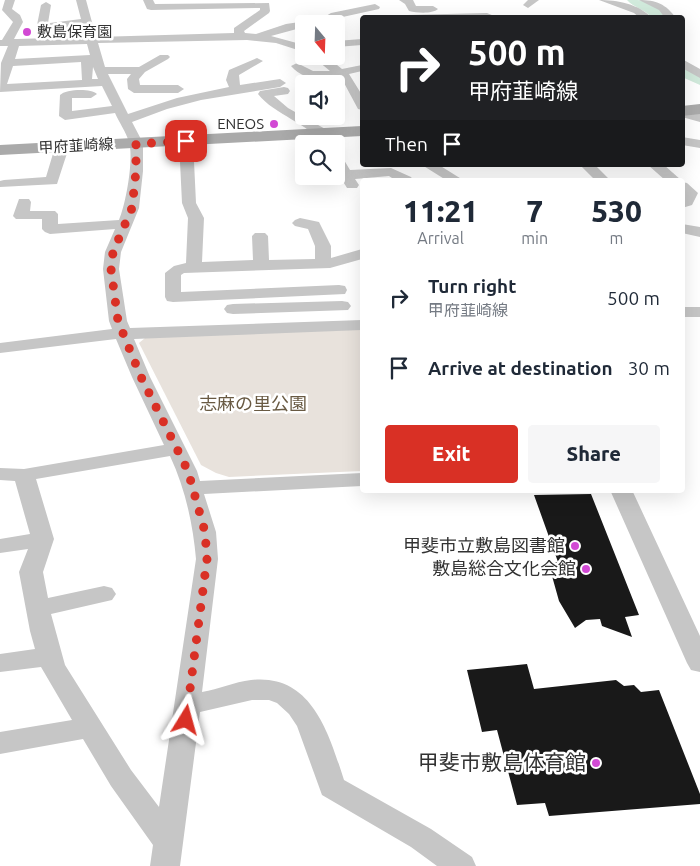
<!DOCTYPE html>
<html lang="en">
<head>
<meta charset="utf-8">
<style>
  body { margin:0; font-family:Ubuntu,"Noto Sans JP",sans-serif; background:#f6f6f7; color:#1f2937; height:100vh; display:flex; flex-direction:column; font-size:19px; white-space:nowrap }
  * { box-sizing:border-box; margin:0 }
  p { font-size:16px; color:#747a83 }
  .icon { flex:none; width:28px; height:28px; fill:none; stroke:currentColor; stroke-width:2; stroke-linecap:round; stroke-linejoin:round }
  .map { position:relative; flex:1; overflow:hidden }
  .sheet { position:absolute; left:360px; top:178px; width:325px; height:315px; display:flex; flex-direction:column; background:#fff; border-radius:5px; box-shadow:0 5px 20px #0002 }
  .sheet>* { flex:none }
  .hud { position:absolute; left:360px; top:15px; width:325px; height:152px; border-radius:5px; box-shadow:0 5px 20px #0002; background:#202124; color:#fff; overflow:hidden }
  .needle { width:32px; rotate:161deg }
  .controls { position:absolute; left:295px; top:15px; display:grid; gap:10px }
  .controls a { display:grid; place-items:center; width:50px; height:50px; border-radius:5px; background:#fff; box-shadow:0 5px 20px #0002; font-size:25px }
  .pin { position:absolute; display:grid; place-items:center; width:42px; height:42px; color:#fff; margin:-21px; border-radius:10px; box-shadow:0 2px 8px #0006 }
  .me { position:absolute; width:55px; margin:-28px; rotate:8deg; stroke-linejoin:round; filter:drop-shadow(0 0 4px #0008) }
  .turn { display:flex; align-items:center; gap:18px; height:105px; padding:0 25px; font-size:22px }
  .turn .icon { width:65px; height:65px; stroke-width:2.5 }
  .turn b { display:block; font-size:35px; line-height:42px }
  .then { display:flex; align-items:center; height:48px; padding:0 25px; background:#0003; gap:10px; font-size:19px }
  .eta { display:flex; justify-content:space-evenly; align-items:center; height:85px; text-align:center }
  .eta b { font-size:30px; font-weight:800; line-height:35px }
  .cta { display:flex; gap:10px; margin-top:auto; padding:10px 25px }
  .cta a { flex:1; height:58px; border-radius:5px; background:#d93025; color:#fff; font-size:20px; font-weight:800; line-height:58px; text-align:center }
  .cta a+a { background:#f6f6f7; color:#1f2937 }
  ul { padding:0; list-style:none }
  li { display:flex; align-items:center; gap:15px; height:70px; padding:0 25px }
  li div { flex:1 }
  li b { display:block; font-size:19px }
  li em { font-style:normal }
  .map>svg:first-child { display:block }
  .green { fill:#e8e2dc }
  .lines { fill:none; stroke-linecap:round; stroke-linejoin:round }
  .river { fill:#d1eadc; fill-rule:evenodd }
  .building { fill:#191919 }
  .minor { fill:#c6c6c6; fill-rule:evenodd }
  .major { fill:#aaa; fill-rule:evenodd }
  .route { stroke:#d93025; stroke-width:9; stroke-dasharray:0 16.2 }
  .poi-dot { fill:#d249d4; stroke:#fff; stroke-width:2 }
  .labels { text-anchor:middle; stroke-width:5; stroke-linejoin:round; paint-order:stroke }
  .far-poi-label { font-size:15px; fill:#323232; stroke:#fff; text-anchor:start }
  .far-street-label { font-size:15px; fill:#323232; stroke:#fff }
  .park-label { font-size:18px; fill:#695a43; stroke:#fff }
  .poi-label { font-size:18px; fill:#323232; stroke:#fff; text-anchor:end }
  .near-poi-label { font-size:21px; fill:#323232; stroke:#fff; text-anchor:end }
</style>
</head>
<body>
<div class="map">
<svg width="700" height="866" viewBox="0 0 700 866">
  <rect width="100%" height="100%" fill="#fff"/>
  <!-- green -->
  <path class="green" d="M362 328V471L229 477 216 473 201 465 139 343 145 338 221 333Z"/>
  <g class="lines">
    <!-- river -->
    <path class="river" d="M627 0C647 0 654 0 667 18H652C645 9 634 8 627 0Z
      M682 65 700 73V85L682 77Z"/>
  </g>
  <!-- building -->
  <path class="building" d="M591 494 639 615 625 617 632 637 602 626 600 619 586 620 575 628 559 601 552 576 549 562H558L534 495Z
    M527 664 534 689 616 680 624 686 634 685 641 692 659 690 700 794V804L549 816 545 803 517 805 497 730 482 732 467 670Z"/>
  <g class="lines">
    <!-- minor -->
    <path class="minor" d="M5 0H15L12 9 20 15 23 22 14 39H17L85 37 82 26 50 29 38 27 37 25 41 5 46 2 51 5 48 23H50L81 19 76 0H86L96 37 234 33V28L260 10V8L151 10 147 9 143 0H153L155 4 269 3 270 11 269 13 244 31 245 33 256 34 286 24 327 18 326 16 331 13 375 4 380 7 379 9 338 18 340 21 339 23 304 24V27L271 36 304 45V52L276 43 247 40 98 43 105 67H139L160 55H168L170 57 168 59 145 72 139 79 140 85H178L184 89 178 93H134L128 89 127 79 131 74H108L128 114 177 98 229 87 226 80 229 70 257 58 263 61 239 75 240 85 280 79 286 83 280 87 201 100 167 109 132 122 143 143V171L139 208 121 252 119 269 127 321 130 328 362 320V330L134 339 150 377 197 471 200 481 362 473V486L204 494 216 532 218 559 202 692C219 689 234 682 251 680 312 673 329 734 344 780L431 829 472 857 476 866H437L411 847 322 795 297 726 289 714 277 703 269 700H252L200 712 180 866H150L153 845 111 786 83 739 0 754V732L72 720 41 667 0 672V654L35 649 30 631 19 572 28 549 0 553V539L30 534 15 481 0 480V468L24 469 164 445 132 377 116 339 0 353V343L112 329 109 321 103 269 105 252 115 229 50 234 45 232 42 229V219H16L13 216 19 199H29L31 202 30 211H55L58 214V224L119 220C126 204 134 158 129 142 126 132 119 122 115 113L65 120 59 116 60 95C66 89 91 88 97 94L91 98H72V111L112 106 102 86 0 92 1 63 8 46H0V40H2L13 22 2 10ZM87 44 90 55 15 59 19 46ZM81 62 82 80 7 84 13 66ZM93 67 98 79H92ZM170 456C185 488 193 524 196 559L159 807 131 770 65 665 51 614 112 600 116 594 112 588 104 586 48 598 43 572 54 539 36 479Z
      M399 0H413L416 6H433L438 9C432 14 418 13 409 11L405 4Z
      M528 0H539L528 8 523 5Z
      M599 0C617 0 639 4 652 18H640L634 13Z
      M639 0C656 0 666 4 676 18H665L659 10Z
      M487 13 499 18H402L407 15Z
      M362 39V45L336 47V41Z
      M312 56H326L342 69 362 65V71L349 74 362 95V110L358 109 343 81 338 77C321 80 303 80 291 66L297 63 313 71H330Z
      M682 59 700 69V78L682 68Z
      M284 87 288 88 290 91 288 94 274 96 288 108 327 130 335 144H321C311 124 274 115 258 94L260 91Z
      M682 109 700 114V122L682 117Z
      M186 137 193 141 196 203 204 218 202 262 253 260 252 236 255 233H265L268 236 269 260 315 259V246L308 229 295 226 292 223 295 220 300 218 319 222 331 246V258L362 249V259L330 268 184 273 181 275V292L339 285 345 286 347 290 345 294 173 302 167 301 165 297V273L174 266 186 263 188 218 182 203 179 141Z
      M682 137 700 140V148L682 145Z
      M62 143 69 147 57 184 0 187V181L4 180 46 177 55 147Z
      M336 154 341 155 350 170 391 168 411 177 413 180H395L389 176 355 179 359 185 357 188H347L336 170Z
      M422 165H439L463 180H446Z
      M580 165H595L610 180H595Z
      M648 165H664L681 180H665Z
      M682 182 687 183 698 193 692 205 682 208Z
      M682 224 700 227V237L682 233Z
      M342 301 348 302 351 306 348 310 233 314 227 313 224 309 227 305 233 304Z
      M682 307H700V317H682Z
      M610 490H632L700 636V672L691 670 687 663Z"/>
    <!-- major -->
    <path class="major" d="M700 104V114L682 116V106Z
      M362 126V136L0 155V145Z"/>
  </g>
  <g class="lines">
    <!-- route -->
    <path class="route" d="M186 720 207 559 205 532 188 471 141 377 118 321 111 269 113 252 132 208 136 171V144L186 141"/>
  </g>
  <!-- markers -->
  <g class="poi-dot">
    <circle cx="27" cy="32" r="5"/>
    <circle cx="274" cy="124" r="5"/>
    <circle cx="575" cy="546" r="5"/>
    <circle cx="586" cy="569" r="5"/>
    <circle cx="596" cy="763" r="5"/>
  </g>
  <g class="labels">
    <!-- far-poi labels -->
    <g class="far-poi-label">
      <text x="37" y="37">敷島保育園</text>
      <text x="264" y="129" text-anchor="end">ENEOS</text>
    </g>
    <!-- far-street labels -->
    <g class="far-street-label">
      <text transform="translate(76 146) rotate(-3)" y="5">甲府韮崎線</text>
    </g>
    <!-- park labels -->
    <g class="park-label">
      <text x="253" y="410">志麻の里公園</text>
    </g>
    <!-- poi labels -->
    <g class="poi-label">
      <text x="565" y="552">甲斐市立敷島図書館</text>
      <text x="576" y="575">敷島総合文化会館</text>
    </g>
    <!-- near-poi labels -->
    <g class="near-poi-label">
      <text x="586" y="770">甲斐市敷島体育館</text>
    </g>
  </g>
</svg>
<div class="controls">
<a><svg class="needle" viewBox="-14 -14 28 28"><path d="M0-13l5 13h-10z" fill="#e53935"/><path d="M0 13l5-13h-10z" fill="#747a83"/></svg></a>
<a><svg class="icon" aria-label="sound" viewBox="0 0 24 24"><path d="M4 9h4l5-4v14l-5-4H4zM17 9q2 3 0 6"/></svg></a>
<a><svg class="icon" aria-label="search" viewBox="0 0 24 24"><circle cx="10" cy="10" r="6"/><path d="M15 15l6 6"/></svg></a>
</div>
<div class="pin" style="left:186px;top:141px;background:#d93025"><svg class="icon" aria-label="arrive" viewBox="0 0 24 24"><path d="M6 21V4h12l-3 4 3 4H6"/></svg></div>
<svg class="me" style="left:186px;top:720px" viewBox="-20 -20 40 40"><path d="M0-17L14 15 0 8-14 15z" fill="#d93025" stroke="#fff" stroke-width="4"/></svg>
<div class="hud">
<div class="turn"><svg class="icon" aria-label="right" viewBox="0 0 24 24"><path d="M7 20v-9h11M14 6l5 5-5 5"/></svg><div><b>500 m</b>甲府韮崎線</div></div>
<div class="then">Then<svg class="icon" aria-label="arrive" viewBox="0 0 24 24"><path d="M6 21V4h12l-3 4 3 4H6"/></svg></div>
</div>
<section class="sheet">
<div class="eta">
<div><b>11:21</b><p>Arrival</p></div>
<div><b>7</b><p>min</p></div>
<div><b>530</b><p>m</p></div>
</div>
<ul>
<li><svg class="icon" aria-label="right" viewBox="0 0 24 24"><path d="M7 20v-9h11M14 6l5 5-5 5"/></svg><div><b>Turn right</b><p>甲府韮崎線</p></div><em>500 m</em></li>
<li><svg class="icon" aria-label="arrive" viewBox="0 0 24 24"><path d="M6 21V4h12l-3 4 3 4H6"/></svg><div><b>Arrive at destination</b></div><em>30 m</em></li>
</ul>
<div class="cta"><a>Exit</a><a>Share</a></div>
</section>
</div>
</body>
</html>
